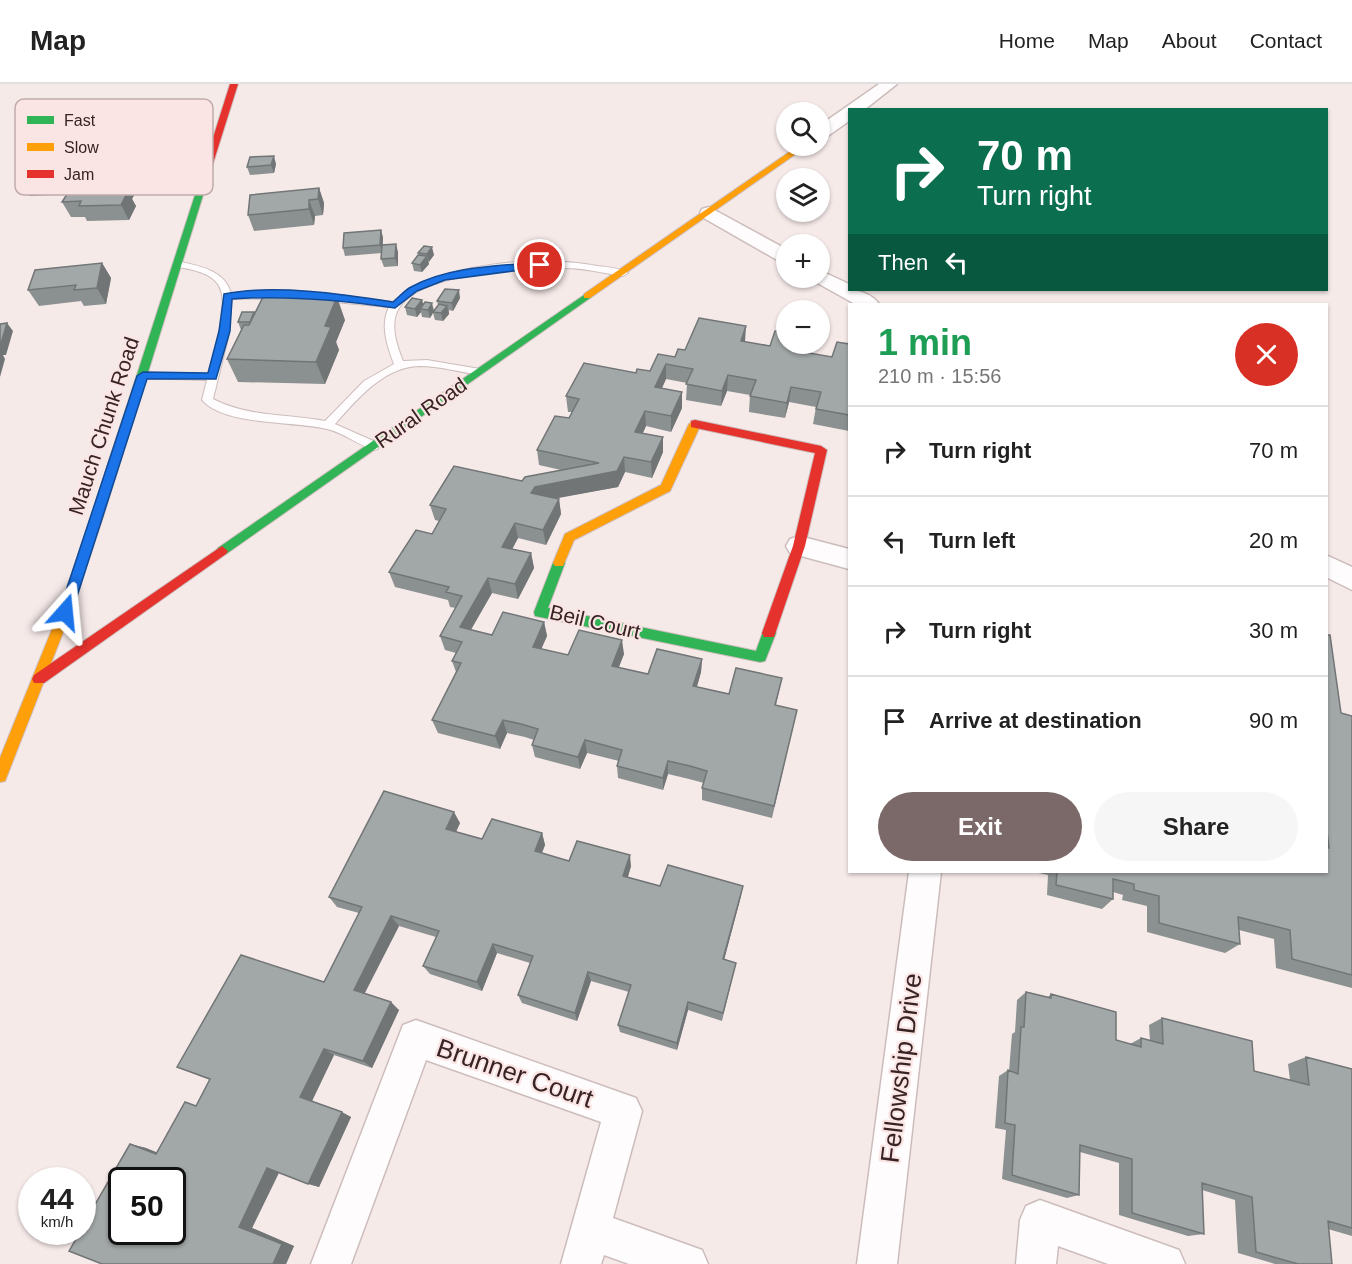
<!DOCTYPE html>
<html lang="en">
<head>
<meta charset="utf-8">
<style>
  body { margin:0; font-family:Arial,sans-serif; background:#f6f6f6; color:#222; height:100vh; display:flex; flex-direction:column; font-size:22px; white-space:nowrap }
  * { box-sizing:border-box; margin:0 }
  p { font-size:20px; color:#767676 }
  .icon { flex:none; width:33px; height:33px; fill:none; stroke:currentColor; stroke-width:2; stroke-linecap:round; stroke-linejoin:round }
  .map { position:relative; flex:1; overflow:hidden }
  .sheet { position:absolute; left:848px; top:219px; width:480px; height:570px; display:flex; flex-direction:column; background:#fff; border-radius:0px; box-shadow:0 2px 4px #0004 }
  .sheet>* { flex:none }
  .guide { position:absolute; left:848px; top:24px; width:480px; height:183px; border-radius:0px; box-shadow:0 2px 4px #0004; background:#0b6e4f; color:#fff; overflow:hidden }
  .controls { position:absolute; left:776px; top:18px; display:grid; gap:12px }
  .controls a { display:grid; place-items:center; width:54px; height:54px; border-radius:50%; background:#fff; box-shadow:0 2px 4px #0004; font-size:30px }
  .speed { position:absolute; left:18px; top:1083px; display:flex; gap:12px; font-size:30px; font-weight:700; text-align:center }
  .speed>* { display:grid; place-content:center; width:78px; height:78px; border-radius:50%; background:#fff; box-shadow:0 2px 4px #0004; line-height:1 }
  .speed small { font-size:15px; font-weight:400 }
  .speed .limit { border:3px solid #111; border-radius:9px; background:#fff; color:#111 }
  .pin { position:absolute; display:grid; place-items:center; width:51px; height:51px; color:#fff; margin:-26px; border:3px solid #fff; border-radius:50%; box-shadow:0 2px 6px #0007 }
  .me { position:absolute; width:66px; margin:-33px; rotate:18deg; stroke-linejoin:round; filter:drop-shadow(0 0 4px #0008) }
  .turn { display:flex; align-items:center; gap:21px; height:126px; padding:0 30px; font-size:27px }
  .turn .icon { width:78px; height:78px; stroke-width:2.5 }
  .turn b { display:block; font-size:42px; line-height:51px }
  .then { display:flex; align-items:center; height:57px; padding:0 30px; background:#0003; gap:12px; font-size:22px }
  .round { display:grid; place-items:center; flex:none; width:63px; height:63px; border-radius:32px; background:#f6f6f6 }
  .headline { display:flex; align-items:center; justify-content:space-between; height:102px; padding:0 30px }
  h1 { font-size:36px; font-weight:700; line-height:45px; color:#1e9e55 }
  .action { display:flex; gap:12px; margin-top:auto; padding:12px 30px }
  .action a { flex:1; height:69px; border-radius:36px; background:#7a6968; color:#fff; font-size:24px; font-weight:700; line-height:69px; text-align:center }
  .action a+a { background:#f6f6f6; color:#222 }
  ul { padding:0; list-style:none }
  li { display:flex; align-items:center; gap:18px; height:90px; padding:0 30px; border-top:2px solid #e0e0e0 }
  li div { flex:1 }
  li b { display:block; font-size:22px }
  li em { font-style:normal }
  header { display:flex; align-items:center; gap:36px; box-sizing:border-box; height:84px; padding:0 30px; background:#fff; border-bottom:2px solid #e0e0e0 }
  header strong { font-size:28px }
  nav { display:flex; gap:33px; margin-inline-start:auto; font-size:21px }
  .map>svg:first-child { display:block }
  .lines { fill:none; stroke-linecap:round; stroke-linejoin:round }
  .lane-casing { stroke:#ccbdbc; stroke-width:2 }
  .street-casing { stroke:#ccbdbc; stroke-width:3 }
  .fast-casing { stroke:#ccbdbc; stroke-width:2 }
  .slow-casing { stroke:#ccbdbc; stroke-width:2 }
  .jam-casing { stroke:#ccbdbc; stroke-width:2 }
  .lane { fill:#fefcfc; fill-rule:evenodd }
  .street { fill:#fefcfc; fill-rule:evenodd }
  .fast { fill:#30b455; fill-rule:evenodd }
  .slow { fill:#ff9f0a; fill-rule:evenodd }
  .jam { fill:#e5322d; fill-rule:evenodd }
  .wall { fill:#8b9090 }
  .shaded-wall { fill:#717576 }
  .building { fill:#a2a7a8; stroke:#717576; stroke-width:1.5; fill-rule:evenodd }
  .route { fill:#1a73e8; stroke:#114b97; stroke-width:1.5 }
  .labels { text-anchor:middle; stroke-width:4.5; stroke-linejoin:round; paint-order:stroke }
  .street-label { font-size:21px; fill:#372323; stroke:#fbe5e4 }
  .near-street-label { font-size:26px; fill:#372323; stroke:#fbe5e4 }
  .key { fill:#fbe5e4; stroke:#c0abaa; stroke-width:1.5 }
  .key-label { font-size:16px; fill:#372323 }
</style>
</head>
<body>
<header>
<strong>Map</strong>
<nav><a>Home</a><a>Map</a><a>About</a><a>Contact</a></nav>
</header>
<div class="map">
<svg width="1352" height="1180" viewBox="0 0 1352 1180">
  <rect width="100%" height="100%" fill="#f6eae9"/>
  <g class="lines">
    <defs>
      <path id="lane" d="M177 177C198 182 224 185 231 209H312L393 218C440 178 538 171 597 182 607 183 620 184 628 189L623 192C603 189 584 184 564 184 526 182 420 189 399 224 389 240 397 262 403 277L427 276 480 285 485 288 480 291C460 288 439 282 419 282 384 283 357 315 335 340L378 359V365L374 366C358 361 344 349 327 345 294 337 225 342 202 316L207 296 139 294V290L143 289 208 290C214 269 232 216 217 199 208 187 187 185 174 182V178ZM291 214 389 223C380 241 387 262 394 280L364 297 325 337C287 330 248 333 213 315L228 254 232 215Z"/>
      <path id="street" d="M879 0H897L864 26H849V37L825 54 819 55V42Z
        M709 123 786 165V179L779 177 702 133 700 129 702 125Z
        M819 186 849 200V206C860 206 873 211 879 220H855L812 196 810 194H819Z
        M799 452 849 465V485L790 469 786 462 790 455Z
        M1326 471 1352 483V506L1326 493Z
        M909 788H941L897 1180H857Z
        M416 936 636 1014 642 1027 613 1134 702 1166 708 1180H629L604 1171 601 1180H561L601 1038 426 976 351 1180H311L403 941Z
        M1040 1116 1179 1166 1185 1180H1108L1058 1162 1056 1180H1016L1020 1136 1026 1122Z"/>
      <path id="fast" d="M200 105 204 108 103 433 97 437 93 436 91 433 196 108Z
        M587 209 592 212 590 214 226 470H218L216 467 218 464Z
        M559 474 565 479 548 524 756 567 764 545H774L776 549 765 577 760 578 535 532 534 528 553 479Z"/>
      <path id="slow" d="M798 62H807L590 214H584V210Z
        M695 336 701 340 670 407 574 456 563 482H555L553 479 565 450 661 401 689 340Z
        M97 429 103 433 71 528 7 692 5 697 0 698V674L59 528 91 433Z"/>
      <path id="jam" d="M230 0H238L204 108 197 110 196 108Z
        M695 336 821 362 827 366 805 462 774 553H764L762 549 793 462 815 369 691 343V337Z
        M222 462 228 467 226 470 44 599H34L32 595 34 591Z"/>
    </defs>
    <!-- lane casing -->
    <use href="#lane" class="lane-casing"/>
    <!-- street casing -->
    <use href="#street" class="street-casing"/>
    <!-- fast casing -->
    <use href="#fast" class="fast-casing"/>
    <!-- slow casing -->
    <use href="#slow" class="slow-casing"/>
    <!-- jam casing -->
    <use href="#jam" class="jam-casing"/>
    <!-- lane -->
    <use href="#lane" class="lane"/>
    <!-- street -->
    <use href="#street" class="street"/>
    <!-- fast -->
    <use href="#fast" class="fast"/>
    <!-- slow -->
    <use href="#slow" class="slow"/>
    <!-- jam -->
    <use href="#jam" class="jam"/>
  </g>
  <!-- wall -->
  <path class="wall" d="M166 32 178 59 172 75 121 78 113 63 135 39Z
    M276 80 274 89 250 91 247 83Z
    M130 89 138 104 132 115 136 122 129 136 87 137 85 133H71L62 118 93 101Z
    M61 97 53 111 30 112 25 105Z
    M319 104 324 119 323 131 315 132 314 141 254 147 248 131Z
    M381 146 383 154V161L398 168V182L384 183 381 175 382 169 345 172 343 164Z
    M418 169 434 171 428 178 429 180 422 188 414 187 412 179 419 171Z
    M102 179 111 194 106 220 84 222 81 217 39 222 28 206Z
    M460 214 453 227 449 226V230L443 237 435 236 433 229 430 234 422 233 421 228 417 233 407 231 405 223 422 216 423 220 434 226 438 221 437 217Z
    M254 228 255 230 345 236 336 258 339 266 325 300 238 298 227 275 241 246 238 238Z
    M745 258 832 273 849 260V347L813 340 816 323 789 318 785 334 749 328 750 311 727 307 721 322 686 316 687 299 666 295 662 304 682 324 671 348 646 342 643 349 663 353V368L652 394 625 388 618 403 554 414 559 415 561 430 546 461 518 454 512 465 531 469 534 484 518 515 492 509 471 546 492 551 544 538 547 552 541 565 568 571 624 570 618 584 648 590 702 575 701 588 697 603 729 610 782 594 776 621 797 626 772 734 702 716V704L704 699 689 695 668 690 663 706 618 694 617 682 619 677 587 669 580 685 535 673 532 661 534 656 525 653 507 649 500 665 438 649 432 636 456 588 452 577 456 569 445 566 440 552 456 524 450 523 448 516 395 503 389 488 432 450 439 437 435 436 430 421 561 386 539 381 537 366 569 334 572 328H568L566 312 636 289 650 287 685 266Z
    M1326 551 1341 629 1352 632V904L1276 884 1274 855 1239 846 1240 860 1225 869 1147 848V822L1122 816 1123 811 1113 808V815L1102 825 1047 811 1048 791 1034 788H1326Z
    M460 739 456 748 482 755 542 749 545 761 542 769 569 777 631 782 628 793 660 802 741 812 724 875 736 879 722 937 688 926 677 966 620 948 618 941 629 908 591 897 577 937 522 919 518 911 530 879 497 869 482 907 430 890 423 882 436 853 399 842 365 909 399 926 372 984 334 971 312 1017 351 1033 319 1103 279 1089 252 1144 294 1162 286 1180H102L130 1060 146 1064 157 1069 196 1022 210 996 177 983 324 898 359 829 337 823 329 813Z
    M1026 908 1048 913 1051 910 1116 956 1130 960 1141 954 1150 957 1149 941 1162 934 1254 987 1290 996 1288 980 1306 973 1352 985V1152L1328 1145 1332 1180H1275L1238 1169 1235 1116 1202 1106 1204 1150 1188 1152 1119 1131V1079L1080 1068 1079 1111 1067 1114 1002 1095 1006 1046 995 1044 999 992 1008 986 1009 987 1012 950 1015 948 1017 916Z"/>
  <!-- shaded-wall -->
  <path class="shaded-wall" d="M166 32 178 59 172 75 165 60 162 44Z
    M274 72 276 80 274 89 271 81Z
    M57 89 61 97 53 111 48 103Z
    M130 89 138 104 132 115 136 122 129 136 121 121 120 107Z
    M319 104 324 119 323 131 318 115Z
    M309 116 315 132 314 141 309 125Z
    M381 146 383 154 382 169 380 161Z
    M396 160 398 168V182L395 174Z
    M432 163 434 171 429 178 427 170Z
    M427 172 429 180 422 188 420 181Z
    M102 179 111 194 106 220 97 204Z
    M459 206 460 214 453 227 452 219Z
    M337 213 345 236 336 258 339 266 325 300 316 278 325 242Z
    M422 216 424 224 420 225 421 228 417 233 415 225Z
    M432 219 434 227 430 234 428 226Z
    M447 222 449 230 443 237 441 229Z
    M7 239 13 247 6 271H3L5 275 0 293V263Z
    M746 242 745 258 741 257Z
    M805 260H807L805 269 803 268Z
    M666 280V295L655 319V303Z
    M728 291 727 307 721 322 722 307Z
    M791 303 789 318 785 334 787 319Z
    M682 308V324L671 348V332Z
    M645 327 646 342 636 363 635 348Z
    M663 353V368L652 394 651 378Z
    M624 373 625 388 618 403 537 418 531 409 535 403Z
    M559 415 561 430 546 461 543 446Z
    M515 439 518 454 506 477 502 463Z
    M531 469 534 484 518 515 515 500Z
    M488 494 492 509 464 557 460 543Z
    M544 538 547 552 536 577 533 563Z
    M622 556 624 570 614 596 612 582Z
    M702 575 701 588 693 615V602Z
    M503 636 507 649 500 665 495 652Z
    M585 656 587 669 580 685 578 673Z
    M668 677V690L663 706V694Z
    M454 728 460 739 452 756 446 745Z
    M542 749 545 761 538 778 535 767Z
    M630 771 631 782 625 802 623 792Z
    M743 802 741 812 722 884 723 875Z
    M391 832 399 842 362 914 354 906Z
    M493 860 497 869 482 907 477 898Z
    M588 888 591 897 577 937 575 929Z
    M391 918 399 926 372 984 363 977Z
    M688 918V926L677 966V959Z
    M324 965 334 971 311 1019 300 1013Z
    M342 1028 351 1033 319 1103 308 1100Z
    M130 1060 146 1064 171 1074 156 1070Z
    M267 1084 279 1088 252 1144 294 1162 286 1180H273L239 1143Z"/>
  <!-- building -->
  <path class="building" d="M274 72 271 81 247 83 250 73Z
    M99 89H130L120 107H128L121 121 79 122 81 117 62 118 73 101H93Z
    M319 104 318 115 309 116V125L248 131 250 111Z
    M381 146 380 161 343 164 344 149Z
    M396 160 395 174 381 175 382 161Z
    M424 162 432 163 427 170 418 169Z
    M418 171 427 172 420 181 412 179Z
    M102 179 97 204 74 206 76 201 28 206 35 186Z
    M445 205 459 206 452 219 437 217Z
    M264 211 337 213 325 242 331 243 316 278 227 275 244 241H249Z
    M412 214 422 216 415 225 405 223Z
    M425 218 432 219 428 226 420 225Z
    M439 220 447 222 441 229 433 228Z
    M242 228H254L250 238H238Z
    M699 234 746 242 741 257 770 262 775 247 786 249V260H805L803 268 832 273 837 258 849 260V331L816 325 821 308 791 303 787 319 750 312 756 296 728 291 722 307 686 300 693 285 666 280 655 303 682 308 671 332 645 327 635 348 663 353 651 378 624 373 617 387 535 403 531 409 559 415 543 446 515 439 502 463 531 469 515 500 488 494 460 543 492 551 503 528 544 538 533 563 568 571 579 546 622 556 612 582 648 590 657 565 702 575 693 602 729 610 736 584 782 594 775 621 797 626 774 722 702 704 707 687 690 682 668 677 663 694 617 682 622 666 585 656 578 673 532 661 538 645 521 640 503 636 495 652 432 636 461 579 452 577 462 558 440 552 462 512 446 508 449 503 389 488 416 446 432 450 446 425 430 421 454 382 522 397 525 393 599 379 537 366 555 332 569 334 579 315 566 312 584 279 636 289 637 285 650 287 658 270 675 273 678 265 685 266Z
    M7 239 0 263V240Z
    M1326 551H1330L1341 629 1352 632V891L1292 875 1290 846 1238 833 1240 860 1159 839V812L1134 806V800L1113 795V815L1056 801 1057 788H1326V764H1329L1326 739Z
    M384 707 454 728 446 745 482 755 492 735 542 749 535 767 569 777 577 757 630 771 623 792 660 802 668 781 743 802 723 875 736 879 723 929 688 918 677 959 618 941 631 901 588 888 575 929 518 911 533 872 493 860 477 898 423 882 439 847 391 832 354 906 391 918 363 977 324 965 300 1013 342 1028 308 1100 267 1084 239 1143 282 1160 273 1180H102L69 1167 80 1148H82V1143L130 1060 156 1070 185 1018 196 1022 210 995 177 983 241 871 324 898 362 823 329 813ZM122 1096H172V1148H122Z
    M1026 908 1051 914V910L1116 928V956L1141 963V954L1163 960 1162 934 1252 957 1254 987 1309 1001 1306 973 1352 985V1144L1328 1137 1332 1180H1298L1256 1168 1252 1113 1202 1099 1204 1150 1132 1129V1075L1080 1061 1079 1111 1012 1091 1015 1041 1005 1039 1008 986 1018 990 1021 943H1024Z"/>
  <!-- route -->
  <path class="route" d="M540 178 545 181 543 183 445 196 417 207 395 224C341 216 287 211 232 215L230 247 216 295H147L72 528 65 533 61 531 59 528 137 292 143 288 208 289 219 247 224 210C273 200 343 210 393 218 399 213 405 206 411 203 449 182 499 182 540 178Z"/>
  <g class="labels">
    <!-- street labels -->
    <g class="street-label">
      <text transform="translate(421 329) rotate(-35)" y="7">Rural Road</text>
      <text transform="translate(104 342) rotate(-72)" y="7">Mauch Chunk Road</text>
      <text transform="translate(595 538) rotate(13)" y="7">Beil Court</text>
    </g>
    <!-- near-street labels -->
    <g class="near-street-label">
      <text transform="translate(901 984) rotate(-83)" y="9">Fellowship Drive</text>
      <text transform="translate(515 989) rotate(19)" y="9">Brunner Court</text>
    </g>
  </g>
  <!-- legend -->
  <rect x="15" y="15" width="198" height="96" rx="9" class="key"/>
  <rect x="27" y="32" width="27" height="8" fill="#30b455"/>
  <rect x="27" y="59" width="27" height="8" fill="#ff9f0a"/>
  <rect x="27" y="86" width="27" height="8" fill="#e5322d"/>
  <g class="key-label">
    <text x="64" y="42">Fast</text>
    <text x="64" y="69">Slow</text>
    <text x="64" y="96">Jam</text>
  </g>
</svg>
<div class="controls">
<a><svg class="icon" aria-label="search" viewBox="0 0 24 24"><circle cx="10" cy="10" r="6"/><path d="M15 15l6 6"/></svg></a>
<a><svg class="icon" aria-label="layers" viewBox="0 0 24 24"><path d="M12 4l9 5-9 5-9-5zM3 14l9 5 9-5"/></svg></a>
<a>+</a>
<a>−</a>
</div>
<div class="speed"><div>44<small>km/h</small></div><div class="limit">50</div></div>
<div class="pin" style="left:540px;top:181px;background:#d93025"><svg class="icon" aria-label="arrive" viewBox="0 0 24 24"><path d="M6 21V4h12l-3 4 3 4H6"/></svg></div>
<svg class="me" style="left:65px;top:528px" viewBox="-20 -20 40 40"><path d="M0-17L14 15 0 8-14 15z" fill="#1a73e8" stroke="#fff" stroke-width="4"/></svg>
<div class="guide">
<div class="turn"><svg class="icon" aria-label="right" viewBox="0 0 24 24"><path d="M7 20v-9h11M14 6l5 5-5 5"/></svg><div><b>70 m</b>Turn right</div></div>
<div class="then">Then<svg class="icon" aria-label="left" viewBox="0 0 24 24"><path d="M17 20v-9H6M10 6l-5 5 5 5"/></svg></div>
</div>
<section class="sheet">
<div class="headline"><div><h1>1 min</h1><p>210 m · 15:56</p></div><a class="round" style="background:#d93025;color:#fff"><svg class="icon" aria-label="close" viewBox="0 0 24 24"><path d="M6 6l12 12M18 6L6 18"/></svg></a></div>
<ul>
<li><svg class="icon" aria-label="right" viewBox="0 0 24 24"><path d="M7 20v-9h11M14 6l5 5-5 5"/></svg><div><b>Turn right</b></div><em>70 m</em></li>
<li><svg class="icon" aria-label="left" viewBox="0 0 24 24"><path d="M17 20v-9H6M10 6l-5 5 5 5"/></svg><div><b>Turn left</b></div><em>20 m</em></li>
<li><svg class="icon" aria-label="right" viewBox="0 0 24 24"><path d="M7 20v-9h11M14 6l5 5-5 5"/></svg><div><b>Turn right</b></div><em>30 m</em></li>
<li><svg class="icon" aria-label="arrive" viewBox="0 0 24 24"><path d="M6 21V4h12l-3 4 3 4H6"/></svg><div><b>Arrive at destination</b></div><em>90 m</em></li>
</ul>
<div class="action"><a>Exit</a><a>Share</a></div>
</section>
</div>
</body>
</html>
